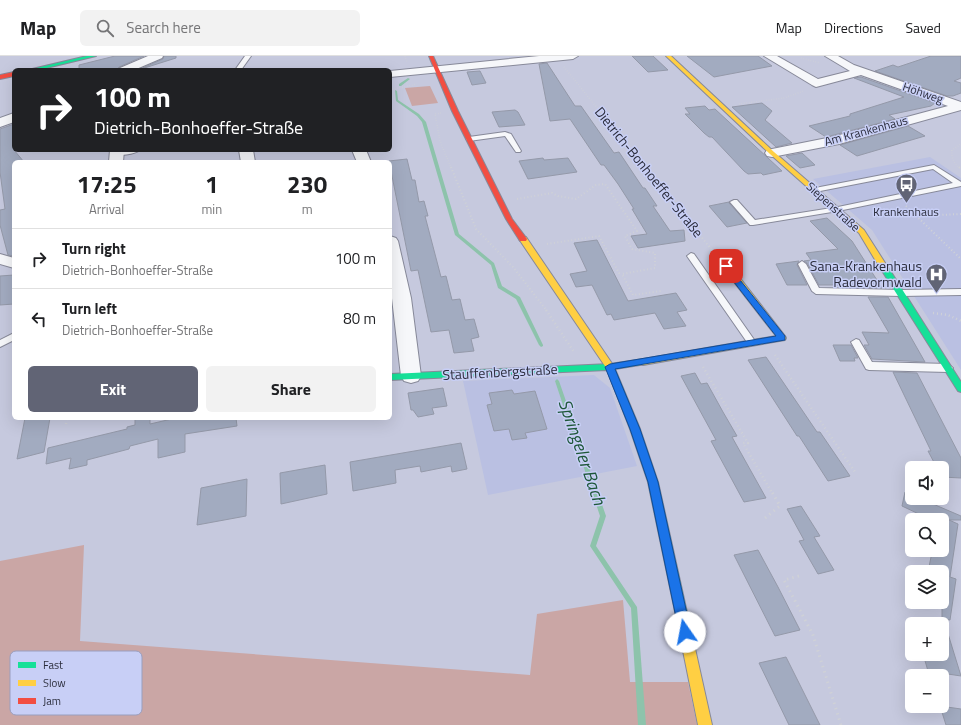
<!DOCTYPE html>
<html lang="en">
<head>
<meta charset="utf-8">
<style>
  body { margin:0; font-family:"Titillium Web",sans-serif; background:#f2f2f2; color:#202124; height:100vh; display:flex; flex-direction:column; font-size:15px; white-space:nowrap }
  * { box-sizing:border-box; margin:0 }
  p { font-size:13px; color:#757577 }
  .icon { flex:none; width:22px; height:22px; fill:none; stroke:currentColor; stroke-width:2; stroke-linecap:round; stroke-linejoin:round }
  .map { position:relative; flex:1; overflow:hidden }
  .side { position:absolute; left:12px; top:104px; width:380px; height:260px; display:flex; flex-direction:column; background:#fff; border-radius:6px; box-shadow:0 4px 16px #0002 }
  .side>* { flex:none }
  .banner { position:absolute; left:12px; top:12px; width:380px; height:84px; border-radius:6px; box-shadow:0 4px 16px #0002; background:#202124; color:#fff; overflow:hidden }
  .controls { position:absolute; left:905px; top:405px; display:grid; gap:8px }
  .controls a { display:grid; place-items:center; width:44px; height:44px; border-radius:6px; background:#fff; box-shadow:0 4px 16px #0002; font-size:20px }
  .pin { position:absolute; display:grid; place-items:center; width:34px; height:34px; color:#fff; margin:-17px; border-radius:8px; box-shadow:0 2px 6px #0006 }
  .me { position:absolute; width:44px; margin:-22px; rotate:348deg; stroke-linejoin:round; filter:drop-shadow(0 0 3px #0008) }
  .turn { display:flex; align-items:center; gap:14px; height:84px; padding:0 16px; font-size:18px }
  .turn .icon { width:52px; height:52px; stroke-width:2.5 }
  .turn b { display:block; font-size:28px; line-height:34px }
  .eta { display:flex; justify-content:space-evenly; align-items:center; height:68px; text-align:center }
  .eta b { font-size:24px; font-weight:700; line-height:28px }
  .button { display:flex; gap:8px; margin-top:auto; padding:8px 16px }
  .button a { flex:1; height:46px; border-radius:6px; background:#616475; color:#fff; font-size:16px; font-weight:700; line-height:46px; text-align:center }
  .button a+a { background:#f2f2f2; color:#202124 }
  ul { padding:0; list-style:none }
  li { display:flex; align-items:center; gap:12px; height:60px; padding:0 16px; border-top:1px solid #e0e0e0 }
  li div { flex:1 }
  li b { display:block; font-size:15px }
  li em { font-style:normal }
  header { display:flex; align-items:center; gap:24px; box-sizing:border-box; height:56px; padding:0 20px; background:#fff; border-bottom:1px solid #e0e0e0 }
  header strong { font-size:19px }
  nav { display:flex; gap:22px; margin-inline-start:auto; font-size:14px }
  .search { width:280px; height:36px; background:#f2f2f2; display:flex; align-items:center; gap:10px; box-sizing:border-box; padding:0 14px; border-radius:6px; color:#757577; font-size:15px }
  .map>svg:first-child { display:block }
  .built { fill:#bac0e2 }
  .green { fill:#caa6a5 }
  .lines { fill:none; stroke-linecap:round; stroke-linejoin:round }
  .stream { fill:#8dc3ab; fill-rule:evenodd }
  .building { fill:#a2abc0; stroke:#9499a9 }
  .lane-casing { stroke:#878999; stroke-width:2 }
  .street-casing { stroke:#878999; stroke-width:2 }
  .fast-casing { stroke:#878999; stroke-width:2 }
  .slow-casing { stroke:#878999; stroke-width:2 }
  .jam-casing { stroke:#878999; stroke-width:2 }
  .path-far3 { stroke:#cfd1d7; stroke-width:1.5; stroke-dasharray:0.5 2; stroke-linecap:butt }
  .path-far2 { stroke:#cfd1d7; stroke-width:2; stroke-dasharray:1 2.5; stroke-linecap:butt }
  .path-far1 { stroke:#cfd1d7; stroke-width:2.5; stroke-dasharray:1 3; stroke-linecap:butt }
  .path { stroke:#cfd1d7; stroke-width:3; stroke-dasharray:1.5 4; stroke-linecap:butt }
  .lane { fill:#f6f7fa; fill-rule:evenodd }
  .street { fill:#f6f7fa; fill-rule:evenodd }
  .fast { fill:#16e098; fill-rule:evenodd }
  .slow { fill:#ffcf43; fill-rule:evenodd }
  .jam { fill:#f24e42; fill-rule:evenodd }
  .route { fill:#1a73e8; stroke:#114b97 }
  .labels { text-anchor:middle; stroke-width:3; stroke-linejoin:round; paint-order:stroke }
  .far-street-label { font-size:12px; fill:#2b2d3c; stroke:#c8cff6 }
  .far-poi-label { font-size:12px; fill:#2b2d3c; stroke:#c8cff6 }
  .street-label { font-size:14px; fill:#2b2d3c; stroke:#c8cff6 }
  .poi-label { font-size:14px; fill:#2b2d3c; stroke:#c8cff6; text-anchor:end }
  .near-water-label { font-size:18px; font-style:italic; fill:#1e5739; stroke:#c8cff6 }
  .key { fill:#c8cff6; stroke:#999ebe; stroke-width:1 }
  .key-label { font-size:11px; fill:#2b2d3c }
</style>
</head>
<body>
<header>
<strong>Map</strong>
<div class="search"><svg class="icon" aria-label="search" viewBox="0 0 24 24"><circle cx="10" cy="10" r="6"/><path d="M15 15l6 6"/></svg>Search here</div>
<nav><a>Map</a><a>Directions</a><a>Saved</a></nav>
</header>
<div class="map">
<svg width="961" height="669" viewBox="0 0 961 669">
  <rect width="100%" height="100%" fill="#c6c9de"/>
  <!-- built -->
  <path class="built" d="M930 101 961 122V314L872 174 813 123Z
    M594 319 610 332 637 410 488 439 463 325Z"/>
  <!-- green -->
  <path class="green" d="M430 30 438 47 412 50 405 32Z
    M84 489 80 585 530 619 537 558 623 544 630 626H688L697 669H0V505Z"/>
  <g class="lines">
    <!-- stream -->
    <path class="stream" d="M408 22 410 23 401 30H399V28Z
      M395 34 397 35 398 44 419 58 426 66 459 178 494 207 502 230 520 241 543 289V290L541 291 539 289 516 243 498 232 491 209 455 179 422 66 417 60 396 45Z
      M557 323 559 325 606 460 596 490 637 551 646 669H638L631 552 590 490 600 460 555 325Z"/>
  </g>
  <!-- building -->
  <path class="building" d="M115 0H144L119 11 116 14H79V9Z
    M164 0H176V2L138 14 163 3Z
    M632 0H653L668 14 648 16Z
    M687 0H758L772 10 714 21Z
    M931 0H961V22L954 25 961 27V37L953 40H947L875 15 893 9 898 11Z
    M547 7 575 50H581L614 97 619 96 643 132H645L657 150H653L670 175 684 174 685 185 638 192 631 180 647 178 632 153H634L618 128 604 109H601L570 63 550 65 539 8Z
    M480 15 486 27 472 29 467 16Z
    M861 21 935 47 931 50 889 59 895 63 826 81 809 70 850 60V58L904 41 854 22Z
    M762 47 772 55 765 64 792 87 776 91 732 51Z
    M705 50 709 54 715 53 782 115 763 119 761 117 748 118 744 115 712 81H709L704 77 685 58H690L685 52Z
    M515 54 518 56 525 69 499 71 492 56Z
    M14 68V94L24 106H14V200L8 199 0 169V154L5 153 0 116V73Z
    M908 70 925 80 857 100 840 89Z
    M802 97 815 109 800 112 786 100Z
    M543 102 544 104 568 102 577 116 528 123 519 105Z
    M407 103 412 124H415L419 146 424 145 428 160H425L441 221 446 220 452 244 460 243 465 264 474 263 479 281 471 283 474 295 454 297 449 274 431 276 418 214 411 215 389 105Z
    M729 146V147L747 167 727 171 709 150Z
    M827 162 852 185 882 232H863L856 229H819L807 207 804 205 811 204 806 197 838 193 810 165Z
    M597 184 628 245 676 237 687 254 677 256 686 270 664 273 655 257 614 264 611 258 607 259 592 229 576 231 570 218 587 215 574 187Z
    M799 205 797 209 807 229H787L776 208Z
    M14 219V248L0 249V220Z
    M868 241H888L925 306 872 303 864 289H869L862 276 889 277Z
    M833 289H851L858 302H854L855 305H840Z
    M766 301 817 376H820L850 420 828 425 799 380H797L748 304Z
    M893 316 917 317 961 402V422L942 421V412H937L928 395H931Z
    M695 317 701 328 707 327 723 356 737 380 732 381 766 442 744 446 711 385 716 384 681 320Z
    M443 332 447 350 432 352 434 358 418 361 413 354H411L408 337Z
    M512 334 514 338 535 335 547 373 525 377 527 382 512 384 509 373 494 375 487 349 492 348 489 337Z
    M25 362H50L44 396 17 403Z
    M135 362H150V368L176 362H236L237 370 185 378V396L158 402V383L130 390 129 393 87 404V409L69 413 71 402 46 408 48 392 127 373V371L135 369Z
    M461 387 467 413 452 416 451 410 421 416 420 410 395 414 396 427 353 435 350 406Z
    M325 409 327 438 281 448 280 417Z
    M247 423 246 460 197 469 201 432Z
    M905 436 912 439V442H919L961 460V464H949L958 468 950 521 956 523 950 564 942 563V516H928L932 496 942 500V464H920L921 459 902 450Z
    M801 450 820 480 814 481 834 514 818 518 799 485 804 484 787 453Z
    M758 494 778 531 800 574 775 580 734 499Z
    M942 568H945L961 620 928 615 923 598H942Z
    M786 601 820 669H789L759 607Z
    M940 650 961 653V669H946Z"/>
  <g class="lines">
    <defs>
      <path id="lane" d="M245 0H251L241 14H235Z
        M505 76 511 78 521 95 520 96H516L505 80 469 85 466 83 469 81Z
        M123 94H140C135 98 118 101 113 97Z
        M934 109 961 126V130L838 155 753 169H750L730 146 734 144H737L755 164 838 151 953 127 933 113 815 136 811 134 815 132Z
        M691 197 694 198 755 285 757 287 755 289H749L687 200Z
        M802 205 806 208 819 232 901 234 961 233V239L901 240 816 238 812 235 798 208Z
        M14 277V284L0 291V284Z
        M856 283 859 284 872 306 948 308 953 312 948 316 869 314 866 313 851 286Z"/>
      <path id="street" d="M148 0H163L162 2 134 14H118L120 12Z
        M539 0H578L573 3 390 21V15Z
        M764 0H777L818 23 850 15 825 0H838L854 9 961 46V54L839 88 772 101 767 100 765 97 767 94 832 81 948 50 861 19 816 31 812 29Z
        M14 57V66L0 71V62Z
        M110 94H124L123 106H109Z
        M239 94H253L255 106H241Z
        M352 94H366L371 106H357Z
        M390 180 396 182 398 185 411 242 421 320 418 325 411 327 404 325 401 320 390 225Z
        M0 198 14 202V212L0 208Z"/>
      <path id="fast" d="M87 0H96L38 14H28Z
        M880 208H886L961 326V336L958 335 879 210Z
        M643 303 647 306 646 308 615 313 640 373 658 426 690 570 688 574 684 576 680 574 678 570 648 426 630 373 607 314 390 324V318L610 308Z"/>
      <path id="slow" d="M666 0H671L774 96 864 174 887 210 886 212H880L859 177 770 98Z
        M520 181H526L613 309 614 311 613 313H607L519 183Z
        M723 208H729L785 280 786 282 785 284 643 309 640 308 639 306 643 303 776 280 723 212Z
        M684 564 688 566 690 570 712 669H698L678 570 680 566Z"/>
      <path id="jam" d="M429 0H433L458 55 512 163 527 183 526 185H520L506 163 452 55Z
        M14 16V20L0 23V19Z"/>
    </defs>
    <!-- lane casing -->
    <use href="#lane" class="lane-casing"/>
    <!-- street casing -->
    <use href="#street" class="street-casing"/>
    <!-- fast casing -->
    <use href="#fast" class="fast-casing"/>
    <!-- slow casing -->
    <use href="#slow" class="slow-casing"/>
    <!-- jam casing -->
    <use href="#jam" class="jam-casing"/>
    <!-- path-far3 -->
    <path class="path-far3" d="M405 0 407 6
      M801 2 820 7
      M564 11 646 112
      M390 34 417 28
      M739 48 784 42 804 35
      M441 57 435 58 440 85 451 112
      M960 112C954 107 951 102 952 94L961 88"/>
    <!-- path-far2 -->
    <path class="path-far2" d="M451 111 476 173 513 211 547 255
      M645 111 716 199
      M959 111 961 113
      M517 143 552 137 558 140 576 143 596 129 605 128 637 175 625 180 632 193 655 197V212L622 218 633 239 661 235
      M906 150 961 203
      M918 160 961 158
      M547 188 599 180 619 217 622 218"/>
    <!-- path-far1 -->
    <path class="path-far1" d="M546 254 574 296
      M933 257 948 259 961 265
      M775 299 855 416
      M703 311 748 387H743L772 437
      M66 368 67 362"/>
    <!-- path -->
    <path class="path" d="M765 462 780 450 772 436
      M799 520 784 524 813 579 841 669"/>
    <!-- lane -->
    <use href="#lane" class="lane"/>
    <!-- street -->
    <use href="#street" class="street"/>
    <!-- fast -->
    <use href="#fast" class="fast"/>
    <!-- slow -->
    <use href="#slow" class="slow"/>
    <!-- jam -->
    <use href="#jam" class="jam"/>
  </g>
  <!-- route -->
  <path class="route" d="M726 208 728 209 785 280V284L615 313 640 373 658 426 691 576 689 580 685 582 681 580 679 576 648 426 630 373 605 311 610 308 776 280 723 212 722 210Z"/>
  <!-- icons -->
  <defs>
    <symbol id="bus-pin" viewBox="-11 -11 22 30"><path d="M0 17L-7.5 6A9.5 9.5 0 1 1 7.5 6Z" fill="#616475" stroke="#c8cff6"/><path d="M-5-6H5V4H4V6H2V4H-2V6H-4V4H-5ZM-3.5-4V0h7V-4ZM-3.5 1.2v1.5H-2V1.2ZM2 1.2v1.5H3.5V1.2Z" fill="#fff"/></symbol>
    <symbol id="hospital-pin" viewBox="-11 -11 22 30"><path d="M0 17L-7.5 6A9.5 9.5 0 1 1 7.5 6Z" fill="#616475" stroke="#c8cff6"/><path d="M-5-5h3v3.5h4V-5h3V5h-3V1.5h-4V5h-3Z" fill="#fff"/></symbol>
  </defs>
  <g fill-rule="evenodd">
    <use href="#bus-pin" x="894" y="116" width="25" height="34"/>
    <use href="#hospital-pin" x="924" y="206" width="25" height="34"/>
  </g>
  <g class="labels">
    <!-- far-street labels -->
    <g class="far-street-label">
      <text transform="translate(923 37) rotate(19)" y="4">Höhweg</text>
      <text transform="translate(866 75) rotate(-15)" y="4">Am Krankenhaus</text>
      <text transform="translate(833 151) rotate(42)" y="4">Siepenstraße</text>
    </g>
    <!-- far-poi labels -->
    <g class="far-poi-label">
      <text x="906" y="160">Krankenhaus</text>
    </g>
    <!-- street labels -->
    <g class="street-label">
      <text transform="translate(649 116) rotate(51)" y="5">Dietrich-Bonhoeffer-Straße</text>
      <text transform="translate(500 316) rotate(-3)" y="5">Stauffenbergstraße</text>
    </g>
    <!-- poi labels -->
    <g class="poi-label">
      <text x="922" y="215">Sana-Krankenhaus<tspan x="922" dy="16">Radevormwald</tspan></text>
    </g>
    <!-- near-water labels -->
    <g class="near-water-label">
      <text transform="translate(582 396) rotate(71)" y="6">Springeler Bach</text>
    </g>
  </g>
  <!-- legend -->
  <rect x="10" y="595" width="132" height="64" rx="6" class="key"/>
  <rect x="18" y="606" width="18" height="6" fill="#16e098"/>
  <rect x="18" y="624" width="18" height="6" fill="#ffcf43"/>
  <rect x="18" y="642" width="18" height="6" fill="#f24e42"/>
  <g class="key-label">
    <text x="43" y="613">Fast</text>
    <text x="43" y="631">Slow</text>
    <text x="43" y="649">Jam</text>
  </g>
</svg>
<div class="controls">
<a><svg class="icon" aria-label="sound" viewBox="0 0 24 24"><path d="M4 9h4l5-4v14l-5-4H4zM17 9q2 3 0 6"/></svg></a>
<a><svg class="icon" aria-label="search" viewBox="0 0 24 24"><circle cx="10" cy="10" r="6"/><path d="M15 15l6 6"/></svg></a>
<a><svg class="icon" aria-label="layers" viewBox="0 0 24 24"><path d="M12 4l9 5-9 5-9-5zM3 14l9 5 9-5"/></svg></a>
<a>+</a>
<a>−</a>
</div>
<div class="pin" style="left:726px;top:210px;background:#d93025"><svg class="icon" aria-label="arrive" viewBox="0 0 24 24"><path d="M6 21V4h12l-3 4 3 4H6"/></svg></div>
<svg class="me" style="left:685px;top:576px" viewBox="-20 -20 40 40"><circle r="19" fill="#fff"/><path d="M0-13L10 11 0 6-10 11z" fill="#1a73e8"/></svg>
<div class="banner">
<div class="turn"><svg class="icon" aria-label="right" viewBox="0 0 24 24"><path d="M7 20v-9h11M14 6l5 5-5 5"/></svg><div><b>100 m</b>Dietrich-Bonhoeffer-Straße</div></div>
</div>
<section class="side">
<div class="eta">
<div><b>17:25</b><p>Arrival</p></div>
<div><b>1</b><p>min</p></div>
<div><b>230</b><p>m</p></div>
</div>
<ul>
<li><svg class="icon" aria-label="right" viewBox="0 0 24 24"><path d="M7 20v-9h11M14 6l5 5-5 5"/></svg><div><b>Turn right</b><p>Dietrich-Bonhoeffer-Straße</p></div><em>100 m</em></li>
<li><svg class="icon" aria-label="left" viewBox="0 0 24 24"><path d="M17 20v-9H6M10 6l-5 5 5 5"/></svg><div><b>Turn left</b><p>Dietrich-Bonhoeffer-Straße</p></div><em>80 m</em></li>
</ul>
<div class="button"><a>Exit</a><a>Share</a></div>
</section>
</div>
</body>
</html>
